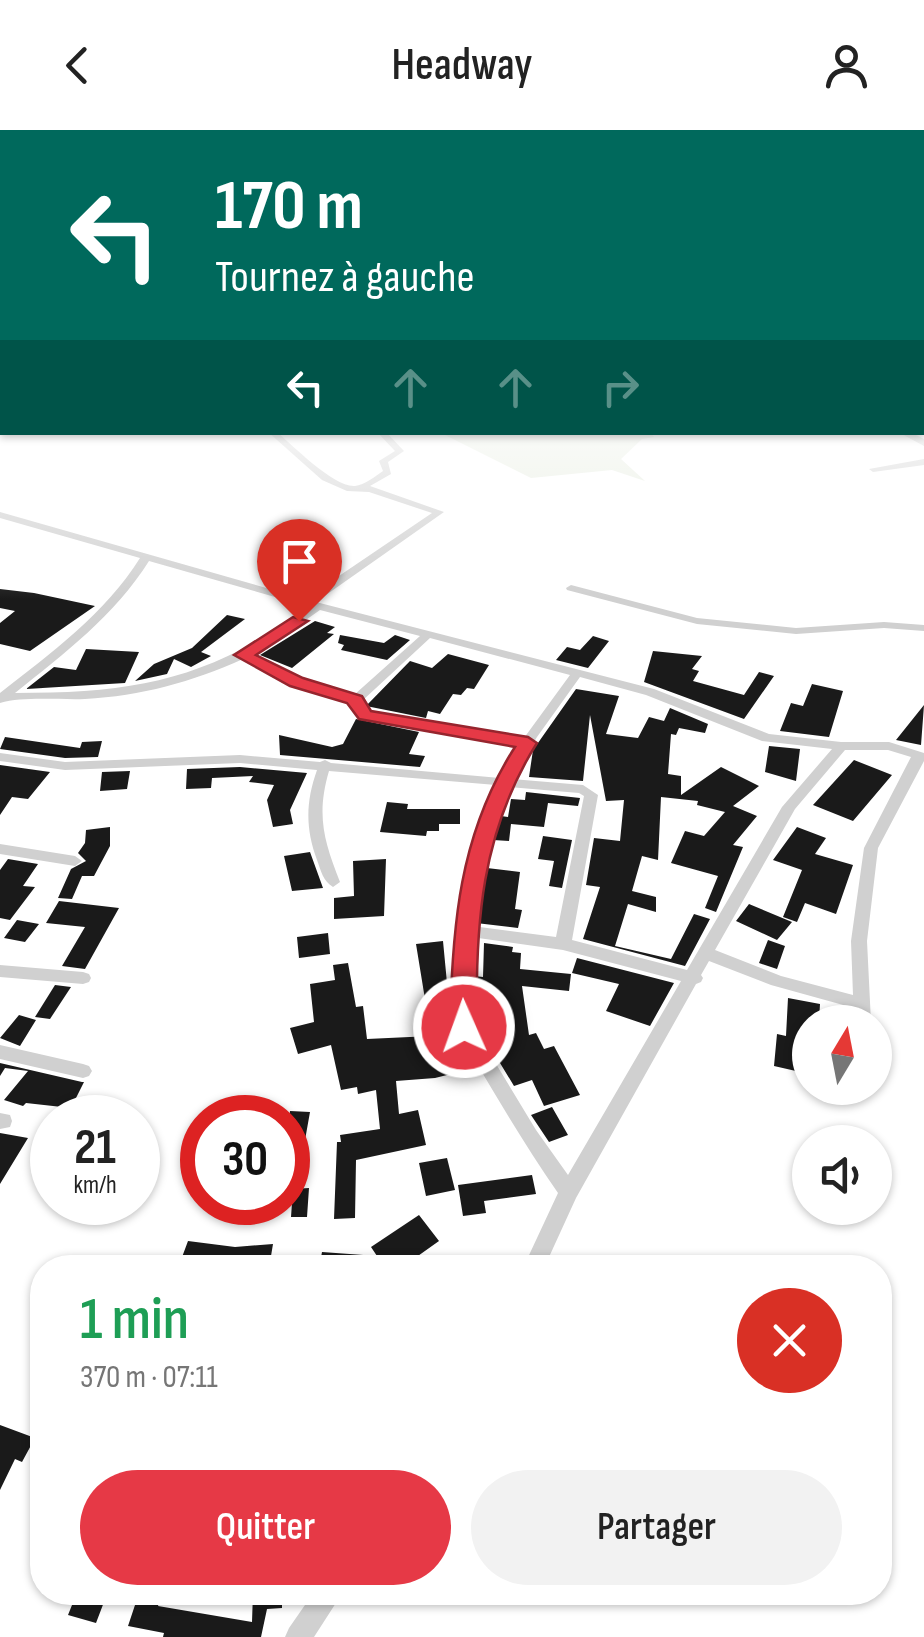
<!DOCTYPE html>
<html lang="fr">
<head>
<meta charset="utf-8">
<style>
  body { margin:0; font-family:"Sofia Sans Condensed",sans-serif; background:#f2f2f2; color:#222; height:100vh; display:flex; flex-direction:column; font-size:38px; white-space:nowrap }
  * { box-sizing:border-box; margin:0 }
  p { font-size:32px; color:#767676 }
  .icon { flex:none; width:55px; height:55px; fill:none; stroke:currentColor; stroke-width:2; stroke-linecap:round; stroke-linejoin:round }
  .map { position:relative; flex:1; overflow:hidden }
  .details { position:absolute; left:30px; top:1125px; width:862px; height:350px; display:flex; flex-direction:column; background:#fff; border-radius:40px; box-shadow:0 2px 8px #0004 }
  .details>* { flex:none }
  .top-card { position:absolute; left:0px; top:0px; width:925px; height:305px; box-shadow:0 2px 8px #0004; background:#00695c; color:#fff; overflow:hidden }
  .needle { width:65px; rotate:10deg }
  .controls { position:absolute; left:792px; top:875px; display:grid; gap:20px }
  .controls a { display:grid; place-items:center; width:100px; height:100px; border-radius:50%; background:#fff; box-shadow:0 2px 8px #0004; font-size:50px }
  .speed { position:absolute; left:30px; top:965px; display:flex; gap:20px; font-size:50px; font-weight:700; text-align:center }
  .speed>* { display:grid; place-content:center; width:130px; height:130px; border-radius:50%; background:#fff; box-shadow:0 2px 8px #0004; line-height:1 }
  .speed small { font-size:25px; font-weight:400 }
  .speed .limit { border:15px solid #d22; background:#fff; color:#111 }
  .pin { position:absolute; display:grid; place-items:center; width:85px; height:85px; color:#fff; margin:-102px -42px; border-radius:50% 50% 50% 0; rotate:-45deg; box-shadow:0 0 10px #0007 }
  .pin .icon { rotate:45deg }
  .me { position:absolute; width:110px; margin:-55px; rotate:358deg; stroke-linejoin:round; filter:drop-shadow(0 0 8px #0008) }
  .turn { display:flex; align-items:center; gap:35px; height:210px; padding:0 50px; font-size:45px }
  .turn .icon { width:130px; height:130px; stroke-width:2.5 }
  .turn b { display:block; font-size:70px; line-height:85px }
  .lanes { display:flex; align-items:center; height:95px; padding:0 50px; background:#0003; justify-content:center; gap:50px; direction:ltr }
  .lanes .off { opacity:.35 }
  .round { display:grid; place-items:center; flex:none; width:105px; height:105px; border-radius:52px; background:#f2f2f2 }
  .overview { display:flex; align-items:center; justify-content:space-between; height:170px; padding:0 50px }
  h1 { font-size:60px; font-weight:600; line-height:75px; color:#1e9e55 }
  .button { display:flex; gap:20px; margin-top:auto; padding:20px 50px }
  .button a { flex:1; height:115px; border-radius:60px; background:#e63946; color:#fff; font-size:40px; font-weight:600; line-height:115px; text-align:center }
  .button a+a { background:#f2f2f2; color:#222 }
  header { display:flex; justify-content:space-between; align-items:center; height:130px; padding:0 50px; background:#fff; font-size:45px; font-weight:600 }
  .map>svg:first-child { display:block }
  .green { fill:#e6ecdf }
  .building { fill:#1a1a1a }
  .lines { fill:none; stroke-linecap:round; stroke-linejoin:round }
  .minor { fill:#d0d0d0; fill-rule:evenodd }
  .tertiary { fill:#d0d0d0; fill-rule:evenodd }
  .route { fill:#e63946; stroke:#96252e; stroke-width:2.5 }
</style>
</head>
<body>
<header><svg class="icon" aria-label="back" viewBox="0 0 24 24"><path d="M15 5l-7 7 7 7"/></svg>Headway<svg class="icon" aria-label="person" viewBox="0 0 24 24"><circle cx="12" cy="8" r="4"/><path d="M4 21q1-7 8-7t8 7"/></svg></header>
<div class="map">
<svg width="924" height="1507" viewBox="0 0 924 1507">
  <rect width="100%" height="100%" fill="#fff"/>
  <!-- green -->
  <path class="green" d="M650 302 654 307 642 309 621 329 645 351 612 340 531 348 441 303Z"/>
  <!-- building -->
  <path class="building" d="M0 459 34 463 95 476 30 521 0 514V493L15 481 0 478Z
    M227 485 245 489 201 522 211 526 191 537 174 529 167 544 135 551 154 534 192 518Z
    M315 491 335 497 327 503 334 504 292 538 260 525Z
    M340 505 384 513 395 505 410 510 387 530 341 520 344 515 338 513Z
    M593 506 609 511 588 538 556 530 567 517 580 520Z
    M86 519 139 522 125 553 26 559 54 537 76 540Z
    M653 521 702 526 692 539 699 541 693 551 744 565 759 542 774 546 744 589 644 552Z
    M448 524 489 535 474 559 467 558 461 565 453 564 440 584 428 581 426 588 366 576 410 531 432 538Z
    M812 554 843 561 829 607 780 601 791 573 803 576Z
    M576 559 619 566 606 604 638 608 649 587 664 591 670 578 708 594 705 603 679 598 676 605 671 604 668 644 681 646V665L721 637 759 656 733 676 757 686 733 715 743 717 716 782 705 778 718 746 671 733 685 701 704 706 725 682 697 675 698 671 661 667 658 730 642 726 632 761 656 767V782L628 774 615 816 671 829 694 784 710 789 685 836 583 809 600 757 586 755 594 708 620 711 624 670 606 671 590 585 583 651 529 647 533 620Z
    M924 575 921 615 896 610Z
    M356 589 419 602 409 624 425 626 420 637 280 625 279 605 332 617 343 614Z
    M5 607 80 618 82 612 102 611 98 627 65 628 0 619Z
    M769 616 800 619 796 651 765 642Z
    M854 630 892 645 853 691 813 675Z
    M0 635 50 642 28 669 12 667 0 685Z
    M240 637 307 643 290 680 293 694 273 697 267 670 274 655 249 652 253 646 212 648 211 658 186 659 187 639Z
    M130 641 127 659 100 661 102 642Z
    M526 662 580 668 578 676 548 673 544 697 511 694 509 711 493 710 501 686 508 687 511 669 525 670Z
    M387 672 408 674 407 679H460V694H439V701H427L426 706 380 702Z
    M110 697V716L94 746H82L72 769 58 768 71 739 86 731 78 723 85 713 86 700Z
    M797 697 826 708 815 724 853 735 836 784 805 773 797 792 783 787 802 740 773 730Z
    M543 706 572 710 562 758 549 756 554 731 538 729Z
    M310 722 323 758 292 761 284 726Z
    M8 729 38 734 23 756 35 757 10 790 0 788V740Z
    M386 729 384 786 334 789V768L354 766 353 731Z
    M487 738 520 742 515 779 522 780 518 798 476 793Z
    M59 771 119 778 85 839 62 836 85 797 46 793Z
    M749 774 792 792 777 810 736 791Z
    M17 790 39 794 25 812 4 808Z
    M328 803 330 824 299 828 297 807Z
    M768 810 785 816 777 839 759 833Z
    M443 811 451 895 475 938 435 948 396 951 399 984 418 980 426 1015 356 1030 355 1088 334 1089 337 1012H341L340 1005 380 999 376 960 358 964 357 957 341 960 331 915 298 924 290 898 314 892 310 854 335 850 333 835 348 833 356 877 363 876 367 909 431 906 416 814Z
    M484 813 513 817 512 822 521 823 520 839 571 844 569 861 522 856 529 905 536 903 544 919 554 916 580 965 544 976 532 950 514 956 480 900 494 897 484 871 474 870V846L483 847Z
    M577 828 674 853 650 896 606 881 619 854 572 843Z
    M55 855 71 857 50 889 35 887Z
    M788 868 820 874 819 892H810L809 944 774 936 777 904 786 906Z
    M19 885 36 890 20 916 0 908Z
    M0 933 82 952H84L71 978 26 973 23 976 4 970 28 941 5 938 0 946Z
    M552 977 568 1005 549 1012 531 985Z
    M290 981 310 982 305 1010H288Z
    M0 1003 28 1008 0 1054Z
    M447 1028 455 1060 426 1066 419 1033Z
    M532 1045 536 1064 484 1071 486 1083 463 1086 458 1055Z
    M309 1058 307 1087H291L293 1059Z
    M419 1085 439 1111 401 1138H319L322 1122 377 1126 371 1117Z
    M188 1111 235 1117 273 1114 269 1138H178Z
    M0 1295 35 1308 22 1332 15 1329 0 1360Z
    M253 1462H282V1478L267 1479 261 1507H163L164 1503 128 1496 138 1466 160 1470 158 1476 252 1492Z
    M76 1465 104 1472 96 1493 68 1485Z"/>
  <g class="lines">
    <!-- minor -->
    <path class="minor" d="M268 302H277C293 316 335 358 355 356 364 355 376 346 383 341L379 331 395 321 377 302H386L404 321 388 332 391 344 370 356 444 382 316 472 654 559 769 604 841 612H889L924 623V631L878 718 867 811 871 892H855L854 878 771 855 709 831 701 845 703 848 701 852 696 854 576 1068 544 1138H523L558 1063C529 1021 503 978 477 934 470 922 458 908 455 894 442 829 467 715 496 655L329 641C316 685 324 711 340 752L333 757C323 751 321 741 317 730 305 698 306 671 317 640L240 633 65 640 0 631V623L65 632 240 625 320 632 325 630 331 633 500 648 519 615 362 588 353 583 350 572 293 555 243 529C192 552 141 566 85 569 59 570 24 566 0 573V563C51 523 105 484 140 428L0 388V382L305 469 432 383 369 362 347 361 322 350ZM149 431 310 477C207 550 138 563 15 563 64 524 115 485 149 431ZM320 480 420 506 354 565 301 549 251 525 283 506ZM430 508 570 545 524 608 370 582 363 578 362 571ZM580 547 646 565 762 611 832 619 782 677 687 840 572 810 598 665 583 655 512 649 537 607ZM845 620H888L911 627 864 718 851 811 853 865 781 846 715 820 795 679ZM509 657 579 663 584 666 556 807 472 796C479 748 488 701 509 657ZM471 807 563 820 681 851 568 1045 536 1000 473 896 470 868Z
      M924 329V335L873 342 869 339Z
      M571 455 697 488 796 498 884 492 924 495V501L884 498 796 504 697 494 567 460 566 458Z
      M0 714 75 726 82 731 75 736 0 724Z
      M0 835 83 842 89 844 91 848 89 852 83 854 0 847Z
      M0 915 83 934 89 936 92 941 89 946 83 948 0 929Z
      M0 983 10 985 12 991 10 997 0 999Z
      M314 1462H343L314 1507H285L289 1498Z"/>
    <!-- tertiary -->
    <path class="tertiary" d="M898 302H910L924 309V316Z"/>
  </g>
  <!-- sky -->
  <linearGradient id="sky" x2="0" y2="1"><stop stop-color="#9ec6ea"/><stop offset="0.55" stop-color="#fff"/><stop offset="1" stop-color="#fff" stop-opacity="0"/></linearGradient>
  <rect width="924" height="469" fill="url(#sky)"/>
  <!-- route -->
  <path class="route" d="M293 487 308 491 256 525 303 548 362 566 371 581 528 607 537 613C481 702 475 795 477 897L473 904 464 907 450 897C452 797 459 704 515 617L359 589 347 573 290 556 234 525Z"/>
</svg>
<div class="controls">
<a><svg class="needle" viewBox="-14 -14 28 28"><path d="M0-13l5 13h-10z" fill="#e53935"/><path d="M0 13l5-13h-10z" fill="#767676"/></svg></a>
<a><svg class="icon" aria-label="sound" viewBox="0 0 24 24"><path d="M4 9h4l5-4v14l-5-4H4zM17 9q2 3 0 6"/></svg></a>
</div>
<div class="speed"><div>21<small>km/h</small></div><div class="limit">30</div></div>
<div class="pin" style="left:299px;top:491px;background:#d93025"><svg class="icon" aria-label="arrive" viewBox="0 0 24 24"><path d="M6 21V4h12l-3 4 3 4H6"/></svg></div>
<svg class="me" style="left:464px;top:897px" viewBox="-20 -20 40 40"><circle r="17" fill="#e63946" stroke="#fff" stroke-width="3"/><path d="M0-11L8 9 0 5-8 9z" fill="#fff"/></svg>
<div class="top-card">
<div class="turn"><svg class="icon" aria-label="left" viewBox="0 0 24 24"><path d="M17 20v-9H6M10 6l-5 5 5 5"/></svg><div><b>170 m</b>Tournez à gauche</div></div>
<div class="lanes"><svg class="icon" aria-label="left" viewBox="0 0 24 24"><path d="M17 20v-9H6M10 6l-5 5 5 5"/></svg><svg class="icon off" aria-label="ahead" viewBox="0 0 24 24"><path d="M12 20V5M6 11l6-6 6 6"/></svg><svg class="icon off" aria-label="ahead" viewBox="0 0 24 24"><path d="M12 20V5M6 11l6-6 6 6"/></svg><svg class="icon off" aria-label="right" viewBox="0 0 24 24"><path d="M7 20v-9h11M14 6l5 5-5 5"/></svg></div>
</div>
<section class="details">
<div class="overview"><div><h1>1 min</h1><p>370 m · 07:11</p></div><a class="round" style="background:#d93025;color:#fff"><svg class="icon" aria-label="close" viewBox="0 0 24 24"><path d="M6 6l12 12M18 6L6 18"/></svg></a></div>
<div class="button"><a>Quitter</a><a>Partager</a></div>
</section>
</div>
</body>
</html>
